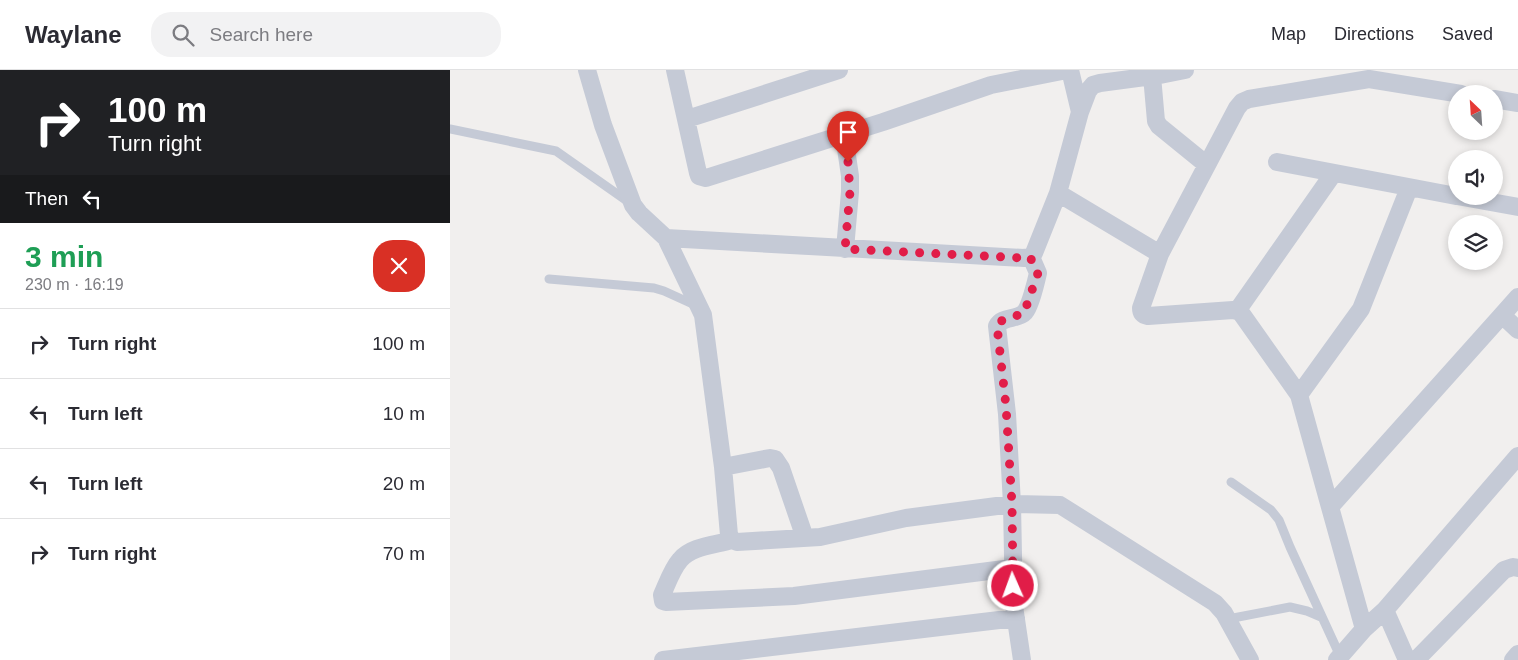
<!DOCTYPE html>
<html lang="en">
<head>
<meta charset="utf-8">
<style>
  body { margin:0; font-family:Helvetica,sans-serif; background:#f2f2f3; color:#2b2b33; height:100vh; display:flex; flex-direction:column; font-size:19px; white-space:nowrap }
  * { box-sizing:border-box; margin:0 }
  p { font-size:16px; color:#7c7c81 }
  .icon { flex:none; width:28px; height:28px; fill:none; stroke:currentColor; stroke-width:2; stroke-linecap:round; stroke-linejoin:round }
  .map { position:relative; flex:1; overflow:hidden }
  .drawer { display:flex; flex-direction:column; background:#fff; width:450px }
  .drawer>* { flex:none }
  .hud { background:#202124; color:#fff; overflow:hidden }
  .needle { width:32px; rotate:335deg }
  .buttons { position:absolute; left:998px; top:15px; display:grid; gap:10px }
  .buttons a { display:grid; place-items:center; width:55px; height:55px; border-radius:50%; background:#fff; box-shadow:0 2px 8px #0003; font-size:25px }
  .pin { position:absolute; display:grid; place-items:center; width:42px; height:42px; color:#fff; margin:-51px -21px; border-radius:50% 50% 50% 0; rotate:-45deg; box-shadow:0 0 5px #0007 }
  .pin .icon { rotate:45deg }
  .me { position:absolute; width:55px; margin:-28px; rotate:358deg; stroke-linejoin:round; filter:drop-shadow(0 0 4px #0008) }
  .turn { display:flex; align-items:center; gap:18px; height:105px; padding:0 25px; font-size:22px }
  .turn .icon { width:65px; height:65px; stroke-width:2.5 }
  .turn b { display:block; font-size:35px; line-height:42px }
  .then { display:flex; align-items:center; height:48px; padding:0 25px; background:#0003; gap:10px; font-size:19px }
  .round { display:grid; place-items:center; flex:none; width:52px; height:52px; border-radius:20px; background:#f2f2f3 }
  .overview { display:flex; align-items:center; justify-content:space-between; height:85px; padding:0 25px }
  h1 { font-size:30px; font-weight:600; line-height:38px; color:#1e9e55 }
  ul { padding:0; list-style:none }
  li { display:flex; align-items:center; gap:15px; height:70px; padding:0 25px; border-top:1px solid #e1e1e2 }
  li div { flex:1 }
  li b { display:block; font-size:19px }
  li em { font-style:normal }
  header { display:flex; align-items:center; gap:30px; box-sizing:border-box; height:70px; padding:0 25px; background:#fff; border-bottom:1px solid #e1e1e2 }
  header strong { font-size:24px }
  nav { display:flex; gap:28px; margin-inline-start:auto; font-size:18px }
  .search { width:350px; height:45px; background:#f2f2f3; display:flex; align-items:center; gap:12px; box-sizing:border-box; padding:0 18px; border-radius:20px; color:#7c7c81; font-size:19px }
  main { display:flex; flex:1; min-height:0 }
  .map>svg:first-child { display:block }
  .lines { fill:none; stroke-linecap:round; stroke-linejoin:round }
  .service { stroke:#c5cad6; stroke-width:9 }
  .minor { stroke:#c5cad6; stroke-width:18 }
  .route { stroke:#e11d48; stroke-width:9; stroke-dasharray:0 16.2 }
</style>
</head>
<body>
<header>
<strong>Waylane</strong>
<div class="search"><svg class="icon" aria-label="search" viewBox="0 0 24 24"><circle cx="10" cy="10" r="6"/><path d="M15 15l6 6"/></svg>Search here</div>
<nav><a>Map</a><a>Directions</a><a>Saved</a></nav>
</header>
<main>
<section class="drawer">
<div class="hud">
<div class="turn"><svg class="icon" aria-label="right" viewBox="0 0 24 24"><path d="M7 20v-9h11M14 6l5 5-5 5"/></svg><div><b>100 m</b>Turn right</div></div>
<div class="then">Then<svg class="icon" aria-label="left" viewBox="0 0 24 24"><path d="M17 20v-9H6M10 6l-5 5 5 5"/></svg></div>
</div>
<div class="overview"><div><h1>3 min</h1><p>230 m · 16:19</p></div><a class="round" style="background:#d93025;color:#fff"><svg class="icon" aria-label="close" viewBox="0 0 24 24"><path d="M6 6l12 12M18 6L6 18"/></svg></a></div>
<ul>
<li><svg class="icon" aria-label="right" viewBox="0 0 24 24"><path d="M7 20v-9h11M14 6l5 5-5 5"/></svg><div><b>Turn right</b></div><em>100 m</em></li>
<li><svg class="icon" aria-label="left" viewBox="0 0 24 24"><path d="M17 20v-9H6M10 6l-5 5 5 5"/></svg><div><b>Turn left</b></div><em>10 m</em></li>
<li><svg class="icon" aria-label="left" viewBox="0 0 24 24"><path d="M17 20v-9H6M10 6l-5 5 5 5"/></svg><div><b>Turn left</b></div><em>20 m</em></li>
<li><svg class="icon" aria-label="right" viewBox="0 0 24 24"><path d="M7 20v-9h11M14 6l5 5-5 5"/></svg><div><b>Turn right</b></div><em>70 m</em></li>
</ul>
</section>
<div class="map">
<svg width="1068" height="590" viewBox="0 0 1068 590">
  <rect width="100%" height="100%" fill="#f1efee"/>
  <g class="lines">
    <!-- service -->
    <path class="service" d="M0 59 106 81 180 133
      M99 209 204 218 214 221 247 236
      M781 412 821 440 829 450 840 477 890 586
      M778 549 840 537 857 541 871 547"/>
    <!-- minor -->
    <path class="minor" d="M137 0 153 55 183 135 189 143 216 168 253 245 273 397 279 465 282 470 287 472 370 467 456 448 562 434 610 435 765 533 774 543 800 590
      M225 0 248 103 249 106 256 108 433 52 541 15 617 0
      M620 0 630 42
      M702 6 706 51 709 56 757 95
      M1044 29 1068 33
      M237 49 389 0
      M394 65 400 106V122L395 179
      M827 92 1006 126
      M608 123 710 184
      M1007 126 1068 137
      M216 168 574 188 581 187 584 183 608 123 630 42 638 21 643 15 650 13 710 5 735 0
      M1068 227 1052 245 1068 260
      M787 241 883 104
      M849 325 911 239 959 118
      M273 397 320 388 325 389 331 398 355 468
      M880 437 849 325 791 243 787 241 783 240 698 246C692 245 691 243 691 238L710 184 787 38 792 32 799 29 919 9 1011 24
      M282 470C266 475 241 476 230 490 222 499 217 514 212 525L213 531 216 532 344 526 562 498
      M935 540 957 590
      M914 559 880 437 1052 245
      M213 590 566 548
      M572 590 564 536 562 434 557 344 547 256C552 246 568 250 575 242 580 236 586 212 588 203L581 187
      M887 590 914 559 935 540 1068 386
      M966 590 1054 500 1063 497 1068 498
      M1063 590 1068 584"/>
  </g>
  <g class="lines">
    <!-- route -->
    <path class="route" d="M398 92 400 122 395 179 574 188 580 187 588 203 574 243 551 251 547 256 556 336 562 434 563 516"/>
  </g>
</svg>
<div class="buttons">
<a><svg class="needle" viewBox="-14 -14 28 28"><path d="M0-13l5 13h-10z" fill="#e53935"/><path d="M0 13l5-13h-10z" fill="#7c7c81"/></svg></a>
<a><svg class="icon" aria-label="sound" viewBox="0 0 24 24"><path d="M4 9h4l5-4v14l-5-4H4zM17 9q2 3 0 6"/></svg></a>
<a><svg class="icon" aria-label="layers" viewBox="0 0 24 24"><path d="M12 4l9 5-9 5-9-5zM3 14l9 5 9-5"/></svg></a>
</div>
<div class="pin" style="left:398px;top:92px;background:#d93025"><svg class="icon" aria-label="arrive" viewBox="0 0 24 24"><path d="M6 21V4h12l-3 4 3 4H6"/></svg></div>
<svg class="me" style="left:563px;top:516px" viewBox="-20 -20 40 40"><circle r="17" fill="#e11d48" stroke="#fff" stroke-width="3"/><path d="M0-11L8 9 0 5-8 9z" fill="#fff"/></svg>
</div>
</main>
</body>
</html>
